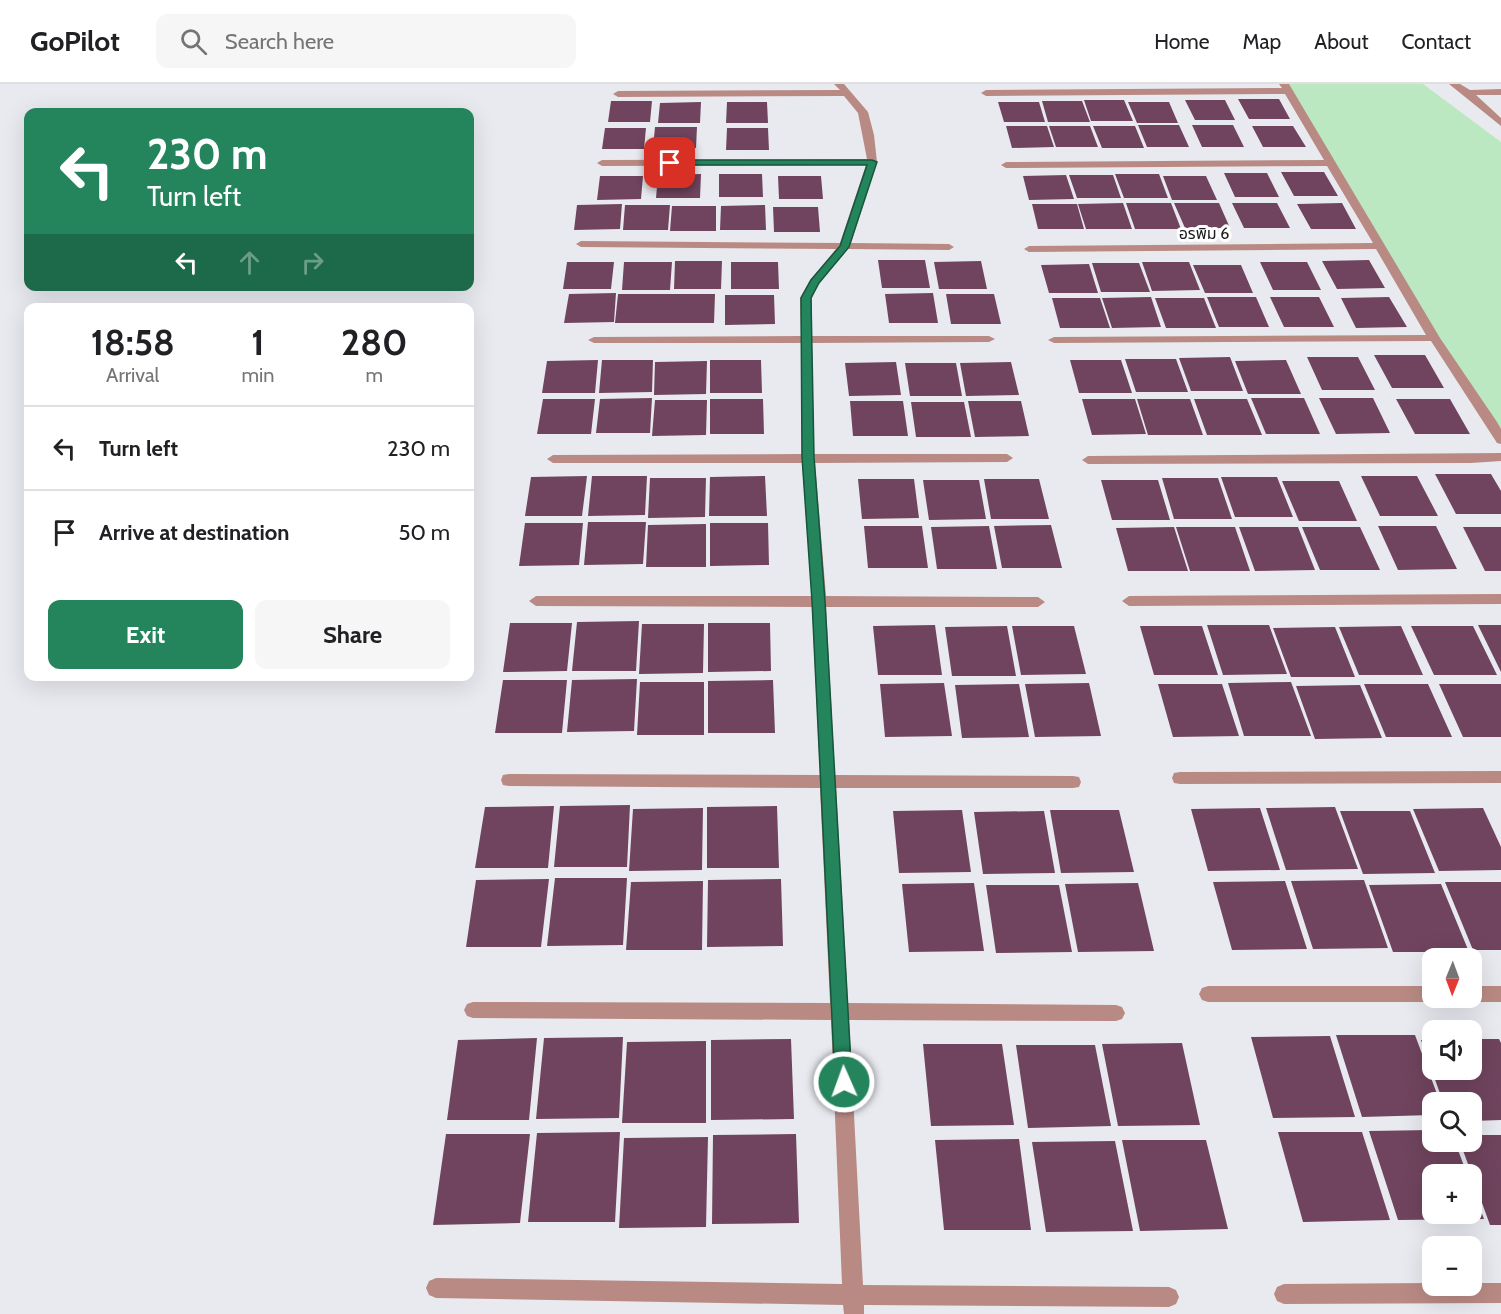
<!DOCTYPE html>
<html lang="en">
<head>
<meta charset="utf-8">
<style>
  body { margin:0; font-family:Cabin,"Noto Sans Thai",sans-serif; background:#f6f6f6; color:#202124; height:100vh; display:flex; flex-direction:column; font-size:22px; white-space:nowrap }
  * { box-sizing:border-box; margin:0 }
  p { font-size:20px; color:#757577 }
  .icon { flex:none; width:33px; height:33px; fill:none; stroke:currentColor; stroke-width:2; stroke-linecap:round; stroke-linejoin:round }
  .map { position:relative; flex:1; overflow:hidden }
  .drawer { position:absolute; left:24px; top:219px; width:450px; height:378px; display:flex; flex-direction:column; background:#fff; border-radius:12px; box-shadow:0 6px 24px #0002 }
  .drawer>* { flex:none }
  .hud { position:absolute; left:24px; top:24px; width:450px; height:183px; border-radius:12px; box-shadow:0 6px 24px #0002; background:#24855d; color:#fff; overflow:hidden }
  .needle { width:39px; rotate:181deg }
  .fabs { position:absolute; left:1422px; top:864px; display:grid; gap:12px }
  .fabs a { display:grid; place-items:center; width:60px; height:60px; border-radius:12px; background:#fff; box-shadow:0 6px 24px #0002; font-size:30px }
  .pin { position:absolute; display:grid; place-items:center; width:51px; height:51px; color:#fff; margin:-26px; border-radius:12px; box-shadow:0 3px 9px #0006 }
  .me { position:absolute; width:66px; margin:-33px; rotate:358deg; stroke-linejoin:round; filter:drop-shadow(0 0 4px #0008) }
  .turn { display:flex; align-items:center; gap:21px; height:126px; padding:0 24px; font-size:27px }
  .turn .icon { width:78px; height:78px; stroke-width:2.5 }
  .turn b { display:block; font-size:42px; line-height:51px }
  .lanes { display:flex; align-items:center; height:57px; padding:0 24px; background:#0003; justify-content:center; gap:30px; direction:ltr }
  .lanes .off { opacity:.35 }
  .eta { display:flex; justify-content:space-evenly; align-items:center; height:102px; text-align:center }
  .eta b { font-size:36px; font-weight:800; line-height:42px }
  .cta { display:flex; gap:12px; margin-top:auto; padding:12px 24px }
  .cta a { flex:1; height:69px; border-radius:12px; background:#24855d; color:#fff; font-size:24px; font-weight:800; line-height:69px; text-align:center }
  .cta a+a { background:#f6f6f6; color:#202124 }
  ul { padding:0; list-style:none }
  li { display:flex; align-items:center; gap:18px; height:84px; padding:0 24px; border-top:2px solid #e0e0e0 }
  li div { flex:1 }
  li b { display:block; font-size:22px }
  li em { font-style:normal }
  header { display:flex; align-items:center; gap:36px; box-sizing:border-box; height:84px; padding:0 30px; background:#fff; border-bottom:2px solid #e0e0e0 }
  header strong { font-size:28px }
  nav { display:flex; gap:33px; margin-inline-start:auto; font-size:21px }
  .search { width:420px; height:54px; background:#f6f6f6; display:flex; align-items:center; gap:15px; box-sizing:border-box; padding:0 21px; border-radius:12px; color:#757577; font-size:22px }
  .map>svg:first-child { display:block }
  .green { fill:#bbe8c1 }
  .building { fill:#70445e }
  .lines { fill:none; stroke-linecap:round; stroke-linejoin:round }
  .minor { fill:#b98a84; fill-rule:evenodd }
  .route { fill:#24855d; stroke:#17563c; stroke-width:1.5 }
  .labels { text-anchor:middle; stroke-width:6; stroke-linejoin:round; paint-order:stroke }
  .far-street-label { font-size:16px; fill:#191a1c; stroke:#fff }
</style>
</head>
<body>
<header>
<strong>GoPilot</strong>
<div class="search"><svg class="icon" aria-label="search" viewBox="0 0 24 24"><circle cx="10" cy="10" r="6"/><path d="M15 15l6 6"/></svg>Search here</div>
<nav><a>Home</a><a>Map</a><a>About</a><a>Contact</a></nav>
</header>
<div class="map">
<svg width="1501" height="1230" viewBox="0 0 1501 1230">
  <rect width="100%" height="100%" fill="#e8eaf0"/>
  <!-- green -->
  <path class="green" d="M1285 0H1423L1501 58V358Z"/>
  <!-- building -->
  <path class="building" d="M1238 15H1279L1290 35H1249Z
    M1084 16H1124L1133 37H1091Z
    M1185 16H1225L1235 36H1195Z
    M611 17H652L650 38H608Z
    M1042 17H1082L1090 38H1048Z
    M701 18 700 39H658L660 19Z
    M727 18H767L768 39H726Z
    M998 18H1039L1045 38H1004Z
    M1128 18H1169L1178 39H1137Z
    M1138 41H1179L1189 63H1147Z
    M1192 41H1233L1244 63H1202Z
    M1006 42H1047L1054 63 1012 64Z
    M1049 42H1090L1098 63H1056Z
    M1093 42H1135L1144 64H1102Z
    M1252 42H1293L1306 63H1263Z
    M655 43H697L696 64H653Z
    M605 44H646L644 65H602Z
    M727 44H768L769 66H726Z
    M1281 88H1324L1338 112H1294Z
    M1224 89H1267L1279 113H1235Z
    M701 90 700 114H656L658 91Z
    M719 90H762L763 113H719Z
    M1115 90H1159L1168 114H1124Z
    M1066 91 1074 115 1029 116 1023 92Z
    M1069 91H1113L1121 114H1077Z
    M600 92H643L641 115 597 116Z
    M778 92H821L823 115H779Z
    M1163 92H1206L1217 116H1172Z
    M1123 119 1132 145H1086L1078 120Z
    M1126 119H1171L1181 145H1135Z
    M1174 119H1219L1230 144H1185Z
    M1232 119H1277L1290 144H1244Z
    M1342 119 1356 145H1311L1297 120Z
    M622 120 620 145 574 146 577 121Z
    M1032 120H1077L1084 145H1038Z
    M625 121H670L668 146H623Z
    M765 121 766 146H720L721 122Z
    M672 122H716V147H670Z
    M773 123H818L820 148H774Z
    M878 176H925L930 204H882Z
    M1369 176 1385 204 1337 205 1322 177Z
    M675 177H722L721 205H674Z
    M981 177 987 205H939L934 178Z
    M567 178H614L611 205H563Z
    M624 178H672L670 206H622Z
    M731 178H778L779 205H731Z
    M1142 178H1189L1200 206 1152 207Z
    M1260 178H1307L1321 206H1273Z
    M1092 179H1139L1150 208H1101Z
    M1089 180 1098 209H1049L1041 181Z
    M1193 181H1241L1253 209H1205Z
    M616 209 614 238 564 239 569 210Z
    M933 209 938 239H889L885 210Z
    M618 210H715L714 239H615Z
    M946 210H994L1001 240H951Z
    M725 211H774L775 240 725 241Z
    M1151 213 1161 243 1112 244 1102 214Z
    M1207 213H1256L1269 243H1219Z
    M1270 213H1319L1334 243H1284Z
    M1389 213 1407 243 1356 244 1341 214Z
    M1052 214H1100L1110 244H1060Z
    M1155 214H1204L1216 244H1166Z
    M1374 271H1425L1444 304H1392Z
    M1230 273 1243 307H1191L1179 274Z
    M1307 273H1358L1375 306H1322Z
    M1125 275H1176L1188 308H1136Z
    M598 276 595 309H542L547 277Z
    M602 276H653L652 308 599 309Z
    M710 276H761L762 309H710Z
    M1070 276H1121L1132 309H1079Z
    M1286 276 1301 310H1248L1235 277Z
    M707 277 706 310 654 311 655 278Z
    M896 278 901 311 849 312 845 279Z
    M1011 278 1019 311 966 312 960 279Z
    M905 279H956L962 312H910Z
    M652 314 650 349H596L600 315Z
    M1251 314H1304L1320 350H1266Z
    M1319 314H1373L1390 349 1336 350Z
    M543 315H595L591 350H537Z
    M710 315H763L764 350H710Z
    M1082 315H1135L1146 350 1092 351Z
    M1137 315H1190L1203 351H1148Z
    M1194 315H1247L1262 351H1207Z
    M1396 315H1450L1470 350H1415Z
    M655 316H707L706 351 652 352Z
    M850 317H903L908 352H853Z
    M968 317H1021L1029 352 975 353Z
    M911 318H964L971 353H916Z
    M1435 390H1491L1501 407V430H1456Z
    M587 392 582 432H525L531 393Z
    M592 392H647L645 431 588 432Z
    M765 392 767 432H709L710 393Z
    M1361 392H1417L1438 432H1380Z
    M1221 393H1277L1293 433H1235Z
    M650 394H706L705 433 648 434Z
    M1162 394H1218L1232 435H1174Z
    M858 395H914L919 434 862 435Z
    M984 395H1039L1049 435H991Z
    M923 396H979L986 435 929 436Z
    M1101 396H1158L1170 436H1112Z
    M1282 397H1339L1357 437H1299Z
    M588 438H646L643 480 584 481Z
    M525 439H583L579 481 519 482Z
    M710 439H768L769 481 710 482Z
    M706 440V483H646L648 441Z
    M1051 441 1062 484H1002L994 442Z
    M864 442H922L928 484H868Z
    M989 442 997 485H937L931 443Z
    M1378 442H1436L1457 485 1398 486Z
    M1174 443 1188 487H1128L1116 444Z
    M1176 443H1235L1250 487H1190Z
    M1239 443H1298L1315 486 1255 487Z
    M1302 443H1360L1380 486H1320Z
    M1463 443H1501V487H1485Z
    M639 537 636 587H572L577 538Z
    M510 539H572L567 587 503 588Z
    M708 539H770L771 587 708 588Z
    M642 540H704L703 589 639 590Z
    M935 541 942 591H878L873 542Z
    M1207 541H1269L1287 590 1223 591Z
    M1478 541H1501V588Z
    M1007 542 1016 592H952L945 543Z
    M1012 542H1074L1086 590 1021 591Z
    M1140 542H1202L1218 591H1154Z
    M1401 542 1423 591H1359L1339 543Z
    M1411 542H1473L1497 591H1434Z
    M1335 543 1355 593H1291L1273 544Z
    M637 595 634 647 567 648 572 596Z
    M503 596H567L562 649H495Z
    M773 596 775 649H708V597Z
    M640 598H704V651H637Z
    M1291 598 1311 652H1244L1228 599Z
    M944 599 952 652 885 653 880 600Z
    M1089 599 1101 652 1035 653 1025 600Z
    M1019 600 1029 653 962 654 955 601Z
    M1158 600H1222L1239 652 1173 653Z
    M1364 600H1428L1452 653H1386Z
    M1439 600H1501V653H1463Z
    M1360 601 1382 654 1315 655 1296 602Z
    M630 721 627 783H554L560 722Z
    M554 722 548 784H475L485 723Z
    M777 722 779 784H707V723Z
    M1335 723 1358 785 1286 786 1266 724Z
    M703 724 702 786 629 787 633 725Z
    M1260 724 1280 786 1208 787 1191 725Z
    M1483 724 1501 763V786L1439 787 1413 725Z
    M962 726 971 788 899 789 893 727Z
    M1050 726H1119L1134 788 1061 789Z
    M1044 727 1055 789 983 790 974 728Z
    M1340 727H1410L1435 789 1363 790Z
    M555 794H627L623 861 547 862Z
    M549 795 541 863H466L476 796Z
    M781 795 783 862 707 863 708 796Z
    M1364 796 1388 864 1313 865 1291 797Z
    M703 797 702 866H626L631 798Z
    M1285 797 1307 865 1232 866 1213 798Z
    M1445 798H1501V866H1473Z
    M974 799 984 867 909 868 902 800Z
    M1138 799 1154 867 1078 868 1065 800Z
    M1441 800 1469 868H1393L1369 801Z
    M986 801H1059L1072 868 996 869Z
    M1336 951H1415L1440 1018H1432V1031L1362 1033Z
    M1330 952 1355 1033 1273 1034 1251 953Z
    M623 953 619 1034 536 1035 544 954Z
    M537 954 529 1036H447L458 956Z
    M791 955 794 1035 711 1036V956Z
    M1472 955H1499L1501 959V1036L1472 1037V1018H1443L1421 956H1432V986H1472Z
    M706 957V1039H622L627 958Z
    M1182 959 1200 1041 1118 1042 1102 960Z
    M923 960H1002L1014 1041 931 1042Z
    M1016 961H1095L1111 1042 1028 1044Z
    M1432 1046V1058H1455L1467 1090H1432V1130H1472V1102L1484 1135 1398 1136 1369 1047Z
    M620 1048 615 1138H528L537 1049Z
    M1278 1048H1362L1390 1136 1303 1138Z
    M446 1050H530L520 1139 433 1141Z
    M796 1050 799 1139 712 1140 713 1051Z
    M1472 1051H1501V1141H1490L1460 1058H1472Z
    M708 1053 706 1143 619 1144 624 1054Z
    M1019 1055 1031 1146H944L935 1056Z
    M1122 1056H1206L1228 1145 1140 1147Z
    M1115 1057 1133 1147 1046 1148 1032 1058Z"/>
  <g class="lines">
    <!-- minor -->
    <path class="minor" d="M834 0H844L868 28 874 51 877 78 851 159 949 160 954 163 949 166 848 165 819 199 812 214V252H989L995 255 989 258 812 259 814 370H1007L1013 374 1007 378 815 379 826 512 1038 513 1045 518 1038 523H826L835 691 1073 692 1079 693 1081 698 1079 703 1073 704H836L848 919 1116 921 1122 923 1125 929 1122 935 1116 937 849 936 863 1201 1169 1203 1176 1206 1179 1213 1176 1220 1169 1223 864 1221V1230H844L843 1221 436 1214 429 1211 426 1204 429 1197 436 1194 842 1200 831 936 473 934 467 932 464 926 467 920 473 918 830 919 820 704 509 702 503 701 501 696 503 691 509 690 820 691 812 523 536 522 529 517 536 512H812L802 379H553L547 375 553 371 802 370 801 259H594L588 256 594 253 801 252 800 214 810 196 836 165 581 163 576 160 581 157 840 159 866 81 602 82 597 79 602 76 867 75 858 29 844 12 618 13 613 10 618 7 840 6Z
      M1279 0H1289L1440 254 1497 338 1501 345V360L1497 359 1431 257 1054 259 1048 256 1054 253 1426 251 1376 165 1029 168 1024 165 1029 162 1373 159 1327 82 1006 84 1001 81 1006 78 1324 76 1285 10 986 12 981 9 986 6 1282 4Z
      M1449 0H1460L1470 6 1501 5V11H1476L1501 34V42Z
      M1501 369V377L1471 379 1088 380 1082 376 1088 372Z
      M1501 510V520L1129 522 1122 517 1129 512Z
      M1501 687V699L1180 700 1174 699 1172 694 1174 689 1180 688Z
      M1208 902H1432V914H1439L1432 918H1208L1202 916 1199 910 1202 904Z
      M1472 902H1501V918H1472L1466 916 1465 914H1472Z
      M1432 1199V1202H1472V1199H1501V1219L1284 1220 1277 1217 1274 1210 1277 1203 1284 1200Z"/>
  </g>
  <!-- route -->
  <path class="route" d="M872 76 877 78 849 163 819 199 811 214 814 373 825 517 852 998 850 1004 844 1006 838 1004 835 998 812 517 802 373 801 214 811 196 840 162 867 81H670L665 79 670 76Z"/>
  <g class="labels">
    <!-- far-street labels -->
    <g class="far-street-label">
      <text x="1204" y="155">อรพิม 6</text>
    </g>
  </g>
</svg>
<div class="fabs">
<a><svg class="needle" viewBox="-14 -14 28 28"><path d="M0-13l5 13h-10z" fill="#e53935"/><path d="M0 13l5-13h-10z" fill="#757577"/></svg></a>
<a><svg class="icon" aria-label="sound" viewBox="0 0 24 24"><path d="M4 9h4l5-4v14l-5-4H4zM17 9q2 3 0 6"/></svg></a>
<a><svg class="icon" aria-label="search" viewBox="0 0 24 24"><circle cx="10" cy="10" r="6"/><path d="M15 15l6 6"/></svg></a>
<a>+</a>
<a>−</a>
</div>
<div class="pin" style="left:670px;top:79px;background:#d93025"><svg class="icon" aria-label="arrive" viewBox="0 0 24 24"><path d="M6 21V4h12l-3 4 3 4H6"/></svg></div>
<svg class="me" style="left:844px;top:998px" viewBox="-20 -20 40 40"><circle r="17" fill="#24855d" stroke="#fff" stroke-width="3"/><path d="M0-11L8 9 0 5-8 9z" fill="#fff"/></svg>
<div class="hud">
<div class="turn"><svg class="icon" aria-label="left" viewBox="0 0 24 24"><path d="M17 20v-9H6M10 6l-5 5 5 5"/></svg><div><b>230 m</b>Turn left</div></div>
<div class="lanes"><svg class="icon" aria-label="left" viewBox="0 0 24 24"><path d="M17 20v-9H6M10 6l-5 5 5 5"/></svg><svg class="icon off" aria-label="ahead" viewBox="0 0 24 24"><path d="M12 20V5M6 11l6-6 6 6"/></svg><svg class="icon off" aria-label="right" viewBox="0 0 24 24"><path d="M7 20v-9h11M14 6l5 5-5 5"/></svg></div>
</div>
<section class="drawer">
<div class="eta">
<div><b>18:58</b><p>Arrival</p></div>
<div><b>1</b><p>min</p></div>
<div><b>280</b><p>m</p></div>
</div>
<ul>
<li><svg class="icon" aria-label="left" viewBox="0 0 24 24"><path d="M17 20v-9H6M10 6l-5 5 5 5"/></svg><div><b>Turn left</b></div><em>230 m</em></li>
<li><svg class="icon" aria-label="arrive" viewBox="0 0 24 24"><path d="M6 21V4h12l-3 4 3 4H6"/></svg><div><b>Arrive at destination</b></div><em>50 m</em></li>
</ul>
<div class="cta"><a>Exit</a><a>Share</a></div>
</section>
</div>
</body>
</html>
